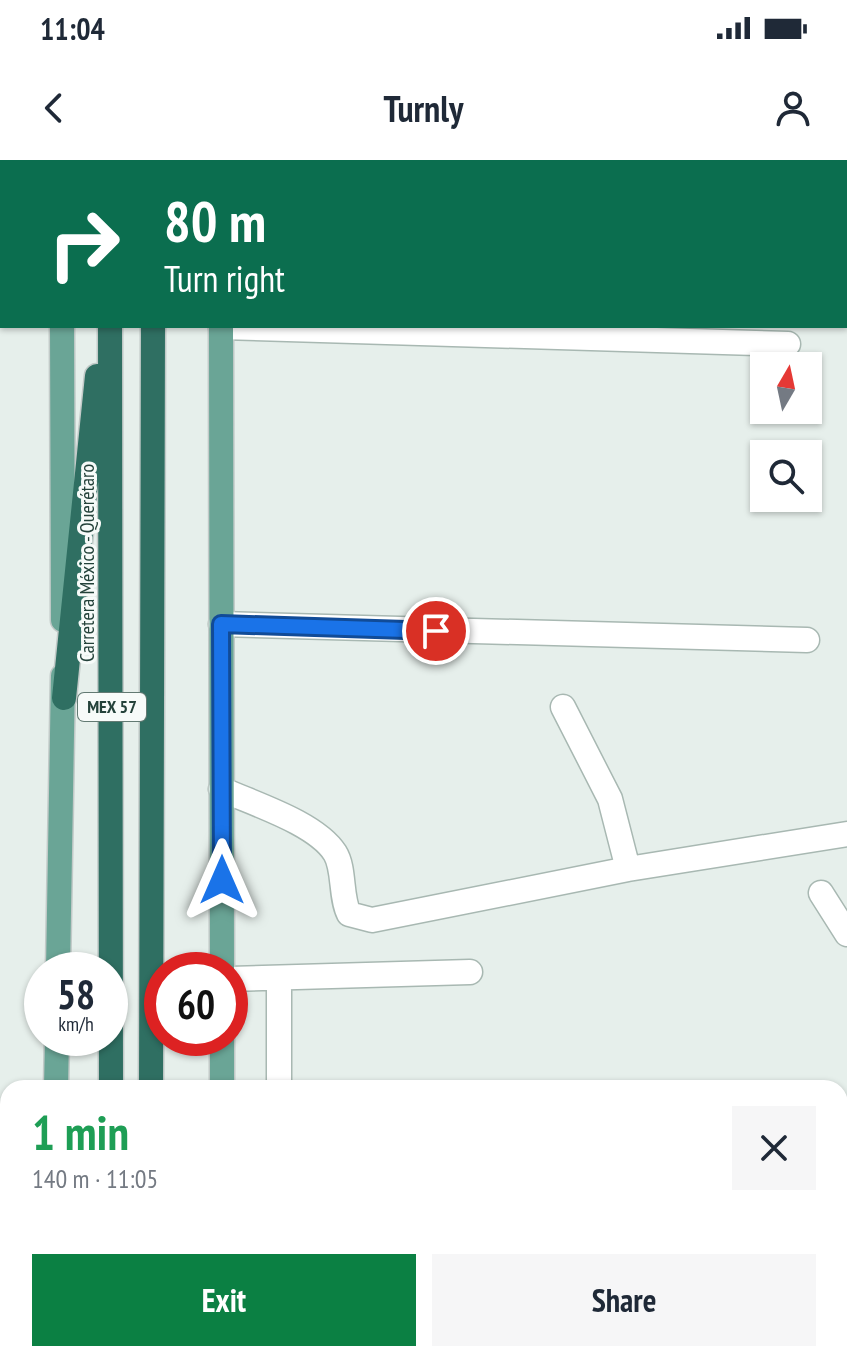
<!DOCTYPE html>
<html lang="en">
<head>
<meta charset="utf-8">
<style>
  body { margin:0; font-family:"PT Sans Narrow",sans-serif; background:#f6f6f7; color:#1f2937; height:100vh; display:flex; flex-direction:column; font-size:30px; white-space:nowrap }
  * { box-sizing:border-box; margin:0 }
  p { font-size:26px; color:#747a83 }
  .icon { flex:none; width:44px; height:44px; fill:none; stroke:currentColor; stroke-width:2; stroke-linecap:round; stroke-linejoin:round }
  .map { position:relative; flex:1; overflow:hidden }
  .drawer { position:absolute; left:0px; top:920px; width:848px; height:282px; display:flex; flex-direction:column; background:#fff; border-radius:24px 24px 0 0; box-shadow:0 2px 6px #0004 }
  .drawer>* { flex:none }
  .top-card { position:absolute; left:0px; top:0px; width:848px; height:168px; box-shadow:0 2px 6px #0004; background:#0b6e4f; color:#fff; overflow:hidden }
  .needle { width:52px; rotate:9deg }
  .controls { position:absolute; left:750px; top:192px; display:grid; gap:16px }
  .controls a { display:grid; place-items:center; width:72px; height:72px; border-radius:0px; background:#fff; box-shadow:0 2px 6px #0004; font-size:40px }
  .speed { position:absolute; left:24px; top:792px; display:flex; gap:16px; font-size:40px; font-weight:700; text-align:center }
  .speed>* { display:grid; place-content:center; width:104px; height:104px; border-radius:50%; background:#fff; box-shadow:0 2px 6px #0004; line-height:1 }
  .speed small { font-size:20px; font-weight:400 }
  .speed .limit { border:12px solid #d22; background:#fff; color:#111 }
  .pin { position:absolute; display:grid; place-items:center; width:68px; height:68px; color:#fff; margin:-34px; border:4px solid #fff; border-radius:50%; box-shadow:0 2px 8px #0007 }
  .me { position:absolute; width:88px; margin:-44px; rotate:0deg; stroke-linejoin:round; filter:drop-shadow(0 0 6px #0008) }
  .turn { display:flex; align-items:center; gap:28px; height:168px; padding:0 32px; font-size:36px }
  .turn .icon { width:104px; height:104px; stroke-width:2.5 }
  .turn b { display:block; font-size:56px; line-height:68px }
  .round { display:grid; place-items:center; flex:none; width:84px; height:84px; border-radius:0px; background:#f6f6f7 }
  .headline { display:flex; align-items:center; justify-content:space-between; height:136px; padding:0 32px }
  h1 { font-size:48px; font-weight:800; line-height:60px; color:#1e9e55 }
  .button { display:flex; gap:16px; margin-top:auto; padding:16px 32px }
  .button a { flex:1; height:92px; border-radius:0px; background:#0b8043; color:#fff; font-size:32px; font-weight:800; line-height:92px; text-align:center }
  .button a+a { background:#f6f6f7; color:#1f2937 }
  .status { display:flex; justify-content:space-between; align-items:center; height:56px; padding:0 40px; background:#fff; direction:ltr }
  .status svg { height:22px; fill:currentColor }
  header { display:flex; justify-content:space-between; align-items:center; height:104px; padding:0 32px; background:#fff; font-size:36px; font-weight:800 }
  .map>svg:first-child { display:block }
  .building { fill:#bbcac4; stroke:#b8c9c2; stroke-width:2 }
  .lines { fill:none; stroke-linecap:round; stroke-linejoin:round }
  .minor-casing { stroke:#a8b8b2; stroke-width:27 }
  .major-casing { stroke:#c2cac8; stroke-width:27 }
  .highway-casing { stroke:#c2cac8; stroke-width:27 }
  .minor { stroke:#fff; stroke-width:24 }
  .major { stroke:#6aa596; stroke-width:24 }
  .highway { stroke:#2f6f62; stroke-width:24 }
  .route-casing { stroke:#114b97; stroke-width:20 }
  .route { stroke:#1a73e8; stroke-width:14 }
  .labels { text-anchor:middle; stroke-width:6; stroke-linejoin:round; paint-order:stroke }
  .shield { fill:#f7fbf9; stroke:#637a73; stroke-width:2 }
  .shield-label { font-size:18px; font-weight:bold; fill:#24423a }
  .street-label { font-size:20px; fill:#24423a; stroke:#f7fbf9 }
</style>
</head>
<body>
<div class="status"><b>11:04</b><svg viewBox="0 0 49 12"><path d="M0 12V9h3v3zM5 12V6h3v6zM10 12V3h3v9zM15 12V0h3v12zM26 1h20v11H26zM47 4h2v5h-2z"/></svg></div>
<header><svg class="icon" aria-label="back" viewBox="0 0 24 24"><path d="M15 5l-7 7 7 7"/></svg>Turnly<svg class="icon" aria-label="person" viewBox="0 0 24 24"><circle cx="12" cy="8" r="4"/><path d="M4 21q1-7 8-7t8 7"/></svg></header>
<div class="map">
<svg width="847" height="1201" viewBox="0 0 847 1201">
  <rect width="100%" height="100%" fill="#e6efeb"/>
  <!-- building -->
  <path class="building" d="M847 1072V1201H706L703 1194H840V1076Z
    M324 1194H648L635 1201H326Z"/>
  <g class="lines">
    <defs>
      <path id="minor" d="M221 167 788 184
        M221 464 807 480
        M563 547 610 639 628 709
        M221 629C254 644 316 663 335 693 345 709 340 736 349 754L372 760 628 709 847 674
        M821 733 847 774
        M230 819 470 812
        M279 928V818
        M29 1201 38 1194"/>
      <path id="major" d="M61 0V2
        M220 0V2
        M62 166 63 460
        M221 166 222 810
        M58 810 63 516
        M222 878V928
        M56 928 57 878
        M0 1123 8 1117
        M256 1194 258 1201
        M53 1201V1194
        M221 1201V1194"/>
      <path id="highway" d="M109 2V0
        M153 2V0
        M110 166 111 928
        M64 538 97 216
        M151 928 153 166
        M110 1201V1194
        M151 1201V1194"/>
    </defs>
    <!-- minor casing -->
    <use href="#minor" class="minor-casing"/>
    <!-- major casing -->
    <use href="#major" class="major-casing"/>
    <!-- highway casing -->
    <use href="#highway" class="highway-casing"/>
    <!-- minor -->
    <use href="#minor" class="minor"/>
    <!-- major -->
    <use href="#major" class="major"/>
    <!-- highway -->
    <use href="#highway" class="highway"/>
  </g>
  <g class="lines">
    <defs>
      <path id="route" d="M222 720 221 464 436 471"/>
    </defs>
    <!-- route casing -->
    <use href="#route" class="route-casing"/>
    <!-- route -->
    <use href="#route" class="route"/>
  </g>
  <g class="labels">
    <!-- shield labels -->
    <rect class="shield" x="78" y="533" width="68" height="28" rx="6"/>
    <g class="shield-label">
      <text x="112" y="553">MEX 57</text>
    </g>
    <!-- street labels -->
    <g class="street-label">
      <text transform="translate(87 403) rotate(-90)" y="7">Carretera México - Querétaro</text>
    </g>
  </g>
</svg>
<div class="controls">
<a><svg class="needle" viewBox="-14 -14 28 28"><path d="M0-13l5 13h-10z" fill="#e53935"/><path d="M0 13l5-13h-10z" fill="#747a83"/></svg></a>
<a><svg class="icon" aria-label="search" viewBox="0 0 24 24"><circle cx="10" cy="10" r="6"/><path d="M15 15l6 6"/></svg></a>
</div>
<div class="speed"><div>58<small>km/h</small></div><div class="limit">60</div></div>
<div class="pin" style="left:436px;top:471px;background:#d93025"><svg class="icon" aria-label="arrive" viewBox="0 0 24 24"><path d="M6 21V4h12l-3 4 3 4H6"/></svg></div>
<svg class="me" style="left:222px;top:720px" viewBox="-20 -20 40 40"><path d="M0-17L14 15 0 8-14 15z" fill="#1a73e8" stroke="#fff" stroke-width="4"/></svg>
<div class="top-card">
<div class="turn"><svg class="icon" aria-label="right" viewBox="0 0 24 24"><path d="M7 20v-9h11M14 6l5 5-5 5"/></svg><div><b>80 m</b>Turn right</div></div>
</div>
<section class="drawer">
<div class="headline"><div><h1>1 min</h1><p>140 m · 11:05</p></div><a class="round"><svg class="icon" aria-label="close" viewBox="0 0 24 24"><path d="M6 6l12 12M18 6L6 18"/></svg></a></div>
<div class="button"><a>Exit</a><a>Share</a></div>
</section>
</div>
</body>
</html>
